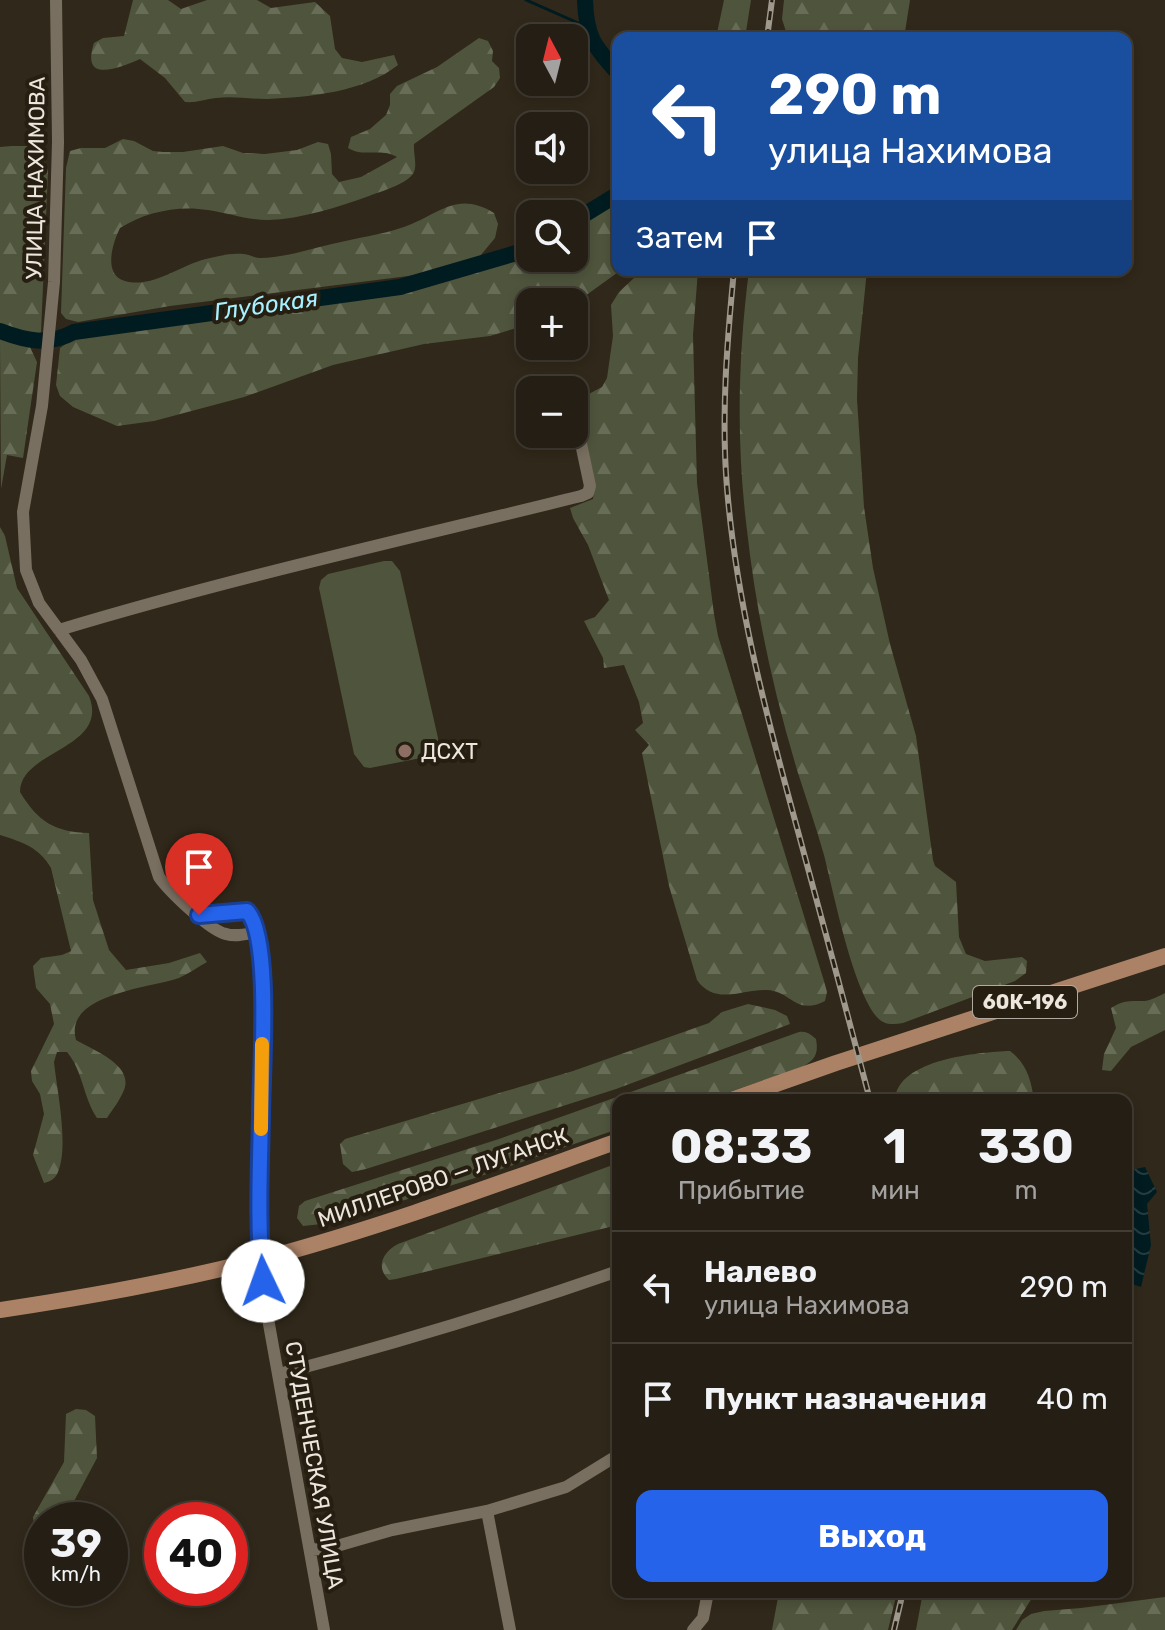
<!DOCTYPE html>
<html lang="ru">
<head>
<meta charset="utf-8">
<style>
  body { margin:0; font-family:Rubik,sans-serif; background:#302b22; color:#f1f3f6; height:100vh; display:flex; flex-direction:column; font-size:30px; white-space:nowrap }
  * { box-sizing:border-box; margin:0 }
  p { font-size:26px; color:#a3a2a0 }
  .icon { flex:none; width:44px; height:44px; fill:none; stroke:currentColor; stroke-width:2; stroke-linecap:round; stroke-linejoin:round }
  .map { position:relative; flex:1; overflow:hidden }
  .details { position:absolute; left:612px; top:1094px; width:520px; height:504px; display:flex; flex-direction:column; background:#241e14; border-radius:16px; box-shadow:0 4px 12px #0003,0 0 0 2px #413c34 }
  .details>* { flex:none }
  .guide { position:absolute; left:612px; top:32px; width:520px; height:244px; border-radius:16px; box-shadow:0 4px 12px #0003,0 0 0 2px #413c34; background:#1a4fa0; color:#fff; overflow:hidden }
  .needle { width:52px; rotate:353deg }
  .fabs { position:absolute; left:516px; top:24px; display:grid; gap:16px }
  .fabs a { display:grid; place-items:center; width:72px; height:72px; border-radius:16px; background:#241e14; box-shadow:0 4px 12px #0003,0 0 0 2px #413c34; font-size:40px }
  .speed { position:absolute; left:24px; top:1502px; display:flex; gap:16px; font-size:40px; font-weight:700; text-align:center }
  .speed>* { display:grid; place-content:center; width:104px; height:104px; border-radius:50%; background:#241e14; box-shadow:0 4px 12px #0003,0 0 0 2px #413c34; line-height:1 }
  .speed small { font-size:20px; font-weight:400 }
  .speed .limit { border:12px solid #d22; background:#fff; color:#111 }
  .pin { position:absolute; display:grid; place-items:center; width:68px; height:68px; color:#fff; margin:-82px -34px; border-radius:50% 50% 50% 0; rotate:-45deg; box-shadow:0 0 8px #0007 }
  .pin .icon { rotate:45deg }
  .me { position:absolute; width:88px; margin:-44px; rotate:357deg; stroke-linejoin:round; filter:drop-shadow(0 0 6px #0008) }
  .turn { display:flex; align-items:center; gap:28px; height:168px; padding:0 24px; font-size:36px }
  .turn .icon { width:104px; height:104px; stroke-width:2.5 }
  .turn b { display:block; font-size:56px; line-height:68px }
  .then { display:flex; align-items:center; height:76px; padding:0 24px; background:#0003; gap:16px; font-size:30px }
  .eta { display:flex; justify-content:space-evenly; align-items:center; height:136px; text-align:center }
  .eta b { font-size:48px; font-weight:700; line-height:56px }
  .cta { display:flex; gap:16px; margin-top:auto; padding:16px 24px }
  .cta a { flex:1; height:92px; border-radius:16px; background:#2563eb; color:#fff; font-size:32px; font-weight:700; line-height:92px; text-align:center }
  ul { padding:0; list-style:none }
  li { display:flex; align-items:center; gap:24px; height:112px; padding:0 24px; border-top:2px solid #413c34 }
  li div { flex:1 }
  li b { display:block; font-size:30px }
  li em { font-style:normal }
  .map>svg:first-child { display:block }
  .forest { fill:url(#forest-firs) }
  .pitch { fill:#4f553c }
  .water { fill:url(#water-waves) }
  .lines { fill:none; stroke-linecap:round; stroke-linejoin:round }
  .stream { stroke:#001c21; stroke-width:3 }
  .river { stroke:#001c21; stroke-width:16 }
  .minor { stroke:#796f60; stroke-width:12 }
  .major { stroke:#ac8266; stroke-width:16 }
  .rail-casing { stroke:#9f998d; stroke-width:6 }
  .rail { stroke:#261e11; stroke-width:3; stroke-dasharray:9; stroke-linecap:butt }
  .route-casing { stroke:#184099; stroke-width:20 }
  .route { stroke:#2563eb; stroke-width:14 }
  .slow { stroke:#f59e0b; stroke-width:14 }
  .education-dot { fill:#8d6e63; stroke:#261e11; stroke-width:3 }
  .labels { text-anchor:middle; stroke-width:8; stroke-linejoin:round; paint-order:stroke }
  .shield { fill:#261e11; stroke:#b1aaa0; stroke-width:2 }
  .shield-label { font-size:20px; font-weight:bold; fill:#ece6dd }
  .street-label { font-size:22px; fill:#ece6dd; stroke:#261e11 }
  .poi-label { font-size:22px; fill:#ece6dd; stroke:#261e11; text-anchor:start }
  .water-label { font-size:24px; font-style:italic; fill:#a6f0ff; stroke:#261e11 }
</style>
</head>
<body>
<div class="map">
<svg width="1165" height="1630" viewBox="0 0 1165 1630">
  <defs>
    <pattern id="forest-firs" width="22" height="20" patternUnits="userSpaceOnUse" patternTransform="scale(2)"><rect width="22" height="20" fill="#4f553c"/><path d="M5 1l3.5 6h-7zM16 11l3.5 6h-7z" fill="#686d58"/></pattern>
    <pattern id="water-waves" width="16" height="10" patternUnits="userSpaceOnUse" patternTransform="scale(2)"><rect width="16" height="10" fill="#001c21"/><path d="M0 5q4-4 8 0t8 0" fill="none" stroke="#253d41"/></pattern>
  </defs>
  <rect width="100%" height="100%" fill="#30281a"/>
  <!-- forest -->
  <path class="forest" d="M133 0H168L181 9 207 0H257L271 8 315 2 330 16 335 49 342 58 362 62 394 55 398 65C364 92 310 97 267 99 250 99 233 96 216 98 205 99 197 103 185 102L165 78 140 59C121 67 80 85 94 43L103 38 124 36Z
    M724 0H751L745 38H716Z
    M784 0H910L904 38H788L782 19Z
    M479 38 488 41 493 51 492 61 499 68 500 78 494 87 414 144C413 153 418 166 413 174 404 185 382 191 369 196 338 207 302 219 268 220 247 220 228 213 208 210 178 205 145 212 120 228 112 244 103 275 125 281 151 289 181 265 206 259 218 256 231 253 243 254 249 254 254 258 260 258 284 258 309 249 332 244 356 238 381 235 404 227 439 215 456 190 494 213L498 224 495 238 480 256 416 275 170 306 78 322 66 319 61 313 66 168 70 151 81 148H105L123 139 134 141 153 151 163 152H183L223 146 243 153 265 154 297 150 318 142 328 144 331 154 332 174 339 182 361 177 397 157C381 147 364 158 348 148L351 137 370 129 386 115 390 105V94L397 86 437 67Z
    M12 146H31L42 152 48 171 41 332 37 335H29L0 325V147Z
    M618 198V270H621L574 304 530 302V324L490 336 424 344 333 365 244 397 154 421 117 426 73 407 60 396 56 385 60 348 70 341 88 335 300 304 392 293 530 255V258H574V227Z
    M652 270H698L693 335 697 483 714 614 718 636 824 981 827 992 825 1001C796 1016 791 991 767 990 742 989 715 1006 697 980L669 886 642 753 649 745 635 730 643 723 639 702 624 665 604 668 603 658 584 621 595 617 609 600 588 545 573 518 570 508 593 499 594 489 580 404 583 397 602 387 607 378 613 336 611 305 619 292 634 278Z
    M749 270H867L858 358 857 399 864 507 873 568 890 644 916 736 933 860 935 866 956 882 959 937 966 954 985 961 1022 957 1027 961 1026 973 1015 981 903 1023C892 1025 883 1025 876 1016 852 986 834 894 824 855 816 827 807 801 798 773 774 694 756 613 747 530 736 443 738 357 749 270Z
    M0 338 29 345 37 362 23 458 7 455 1 489Z
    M0 527 5 536 17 588 89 696C110 749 20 750 20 792 38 822 55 832 89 833L93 900 109 950 126 970 169 963 200 953 207 962C198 967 188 974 179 978 150 988 63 994 76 1040 93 1050 134 1065 124 1090 120 1100 113 1109 107 1118H97C83 1097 83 1071 67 1052H57L54 1062C57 1091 69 1145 58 1172 55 1179 51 1181 44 1183L33 1155 44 1114 40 1094 32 1081 31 1071 54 1024 50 1004 36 988 33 966 41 958 62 955 71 951 51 868C39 847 22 842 0 835Z
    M1165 993V1030L1131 1047 1111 1071 1102 1070 1104 1054 1116 1028 1111 1008C1123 1000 1131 1001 1145 1001 1152 1000 1159 996 1165 993Z
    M748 1004 775 1010 787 1016 790 1024 616 1089 366 1169 352 1172 343 1164 340 1144 345 1139 573 1071 709 1023 722 1012Z
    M799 1032C807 1031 810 1034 816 1039 819 1055 814 1061 800 1068L705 1100H618V1129L475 1178 331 1223 303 1226 297 1218 299 1206 305 1201 499 1139Z
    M1010 1051C1027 1064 1031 1080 1034 1100H895C897 1059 980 1052 1010 1051Z
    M618 1163V1225L396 1279 389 1280C375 1267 383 1252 398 1244Z
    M76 1409 86 1410 95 1416 97 1458 64 1520H42V1535L35 1536 33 1517 64 1462 66 1414Z
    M779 1592H897L888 1630H772Z
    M923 1592H1032V1598L1012 1630H916Z
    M1165 1597V1630H1016L1022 1620 1031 1614 1044 1611 1081 1608Z"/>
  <!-- pitch -->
  <path class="pitch" d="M384 561H392L400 571 438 738V746L426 757 370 768 364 767 354 754 319 588 321 580 328 574Z"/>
  <!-- water -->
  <path class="water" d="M1145 1167 1157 1192 1147 1204 1151 1245 1141 1287 1126 1282V1171Z"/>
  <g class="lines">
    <!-- stream -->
    <path class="stream" d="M526 0 585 26"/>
    <!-- river -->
    <path class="river" d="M585 0C586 37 594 46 618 73
      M574 221 618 194
      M0 331C26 341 48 346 74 332L400 287 530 249"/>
    <!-- minor -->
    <path class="minor" d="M56 0 58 142 54 282 42 406 23 512 26 570 39 603 81 660 102 699 159 877C169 891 210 931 226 934 236 937 247 934 257 932
      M59 630C231 578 407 539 581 496L588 493 590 486 574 411
      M199 915 247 911C275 939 260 1143 260 1192 260 1229 262 1265 265 1302L324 1630
      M279 1374C394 1344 506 1310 618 1271
      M487 1511 510 1630
      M310 1550 330 1548 392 1530 487 1511 566 1487 618 1455
      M693 1630 703 1618 708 1592"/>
    <!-- major -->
    <path class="major" d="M731 1100 836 1063 1165 956
      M0 1310C88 1297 176 1281 262 1259 383 1227 500 1183 618 1141"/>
    <defs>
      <path id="rail" d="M767 38 772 0
        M734 270C727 342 721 415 727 488 736 599 764 706 793 813 819 909 845 1004 870 1100
        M894 1630 903 1592"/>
    </defs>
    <!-- rail casing -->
    <use href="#rail" class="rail-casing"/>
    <!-- rail -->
    <use href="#rail" class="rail"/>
  </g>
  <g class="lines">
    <defs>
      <path id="route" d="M199 915 247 911C272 936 261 1076 261 1116 260 1170 257 1226 263 1281"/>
    </defs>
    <!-- route casing -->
    <use href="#route" class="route-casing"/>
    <!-- route -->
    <use href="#route" class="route"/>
    <!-- slow -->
    <path class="slow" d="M261 1129 262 1044"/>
  </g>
  <!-- markers -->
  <circle class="education-dot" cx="405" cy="751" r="8"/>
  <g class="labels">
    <!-- shield labels -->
    <rect class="shield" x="973" y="986" width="104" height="32" rx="6"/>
    <g class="shield-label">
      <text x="1025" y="1009">60К-196</text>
    </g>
    <!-- street labels -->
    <g class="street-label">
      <text transform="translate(35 178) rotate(-89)" y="8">УЛИЦА НАХИМОВА</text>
      <text transform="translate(443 1177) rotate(-19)" y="8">МИЛЛЕРОВО — ЛУГАНСК</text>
      <text transform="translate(315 1465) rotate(80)" y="8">СТУДЕНЧЕСКАЯ УЛИЦА</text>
    </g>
    <!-- poi labels -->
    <g class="poi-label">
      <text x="421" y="759">ДСХТ</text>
    </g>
    <!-- water labels -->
    <g class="water-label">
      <text transform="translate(266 305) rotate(-8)" y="8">Глубокая</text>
    </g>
  </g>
</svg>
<div class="fabs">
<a><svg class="needle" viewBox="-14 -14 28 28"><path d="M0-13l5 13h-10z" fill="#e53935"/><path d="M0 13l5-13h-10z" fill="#a3a2a0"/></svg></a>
<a><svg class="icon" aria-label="sound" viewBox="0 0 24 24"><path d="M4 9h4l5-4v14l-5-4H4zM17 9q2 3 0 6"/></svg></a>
<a><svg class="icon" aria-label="search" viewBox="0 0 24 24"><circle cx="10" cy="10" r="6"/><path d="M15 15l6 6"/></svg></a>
<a>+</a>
<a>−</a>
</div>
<div class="speed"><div>39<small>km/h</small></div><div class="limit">40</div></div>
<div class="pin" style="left:199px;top:915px;background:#d93025"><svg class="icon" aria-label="arrive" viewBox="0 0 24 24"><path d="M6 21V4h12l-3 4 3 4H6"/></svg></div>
<svg class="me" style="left:263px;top:1281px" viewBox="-20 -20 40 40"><circle r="19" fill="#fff"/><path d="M0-13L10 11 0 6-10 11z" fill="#2563eb"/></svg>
<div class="guide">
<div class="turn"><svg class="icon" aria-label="left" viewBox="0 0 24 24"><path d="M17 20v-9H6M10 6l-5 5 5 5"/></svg><div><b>290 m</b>улица Нахимова</div></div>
<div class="then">Затем<svg class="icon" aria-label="arrive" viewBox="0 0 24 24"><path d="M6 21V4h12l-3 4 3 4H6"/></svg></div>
</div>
<section class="details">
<div class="eta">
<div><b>08:33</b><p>Прибытие</p></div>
<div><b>1</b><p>мин</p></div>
<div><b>330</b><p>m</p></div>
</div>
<ul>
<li><svg class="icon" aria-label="left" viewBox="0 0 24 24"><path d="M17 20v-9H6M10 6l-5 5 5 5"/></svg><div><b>Налево</b><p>улица Нахимова</p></div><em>290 m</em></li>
<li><svg class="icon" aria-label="arrive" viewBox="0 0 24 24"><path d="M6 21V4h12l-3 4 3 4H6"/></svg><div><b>Пункт назначения</b></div><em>40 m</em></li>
</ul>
<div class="cta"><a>Выход</a></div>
</section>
</div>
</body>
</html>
